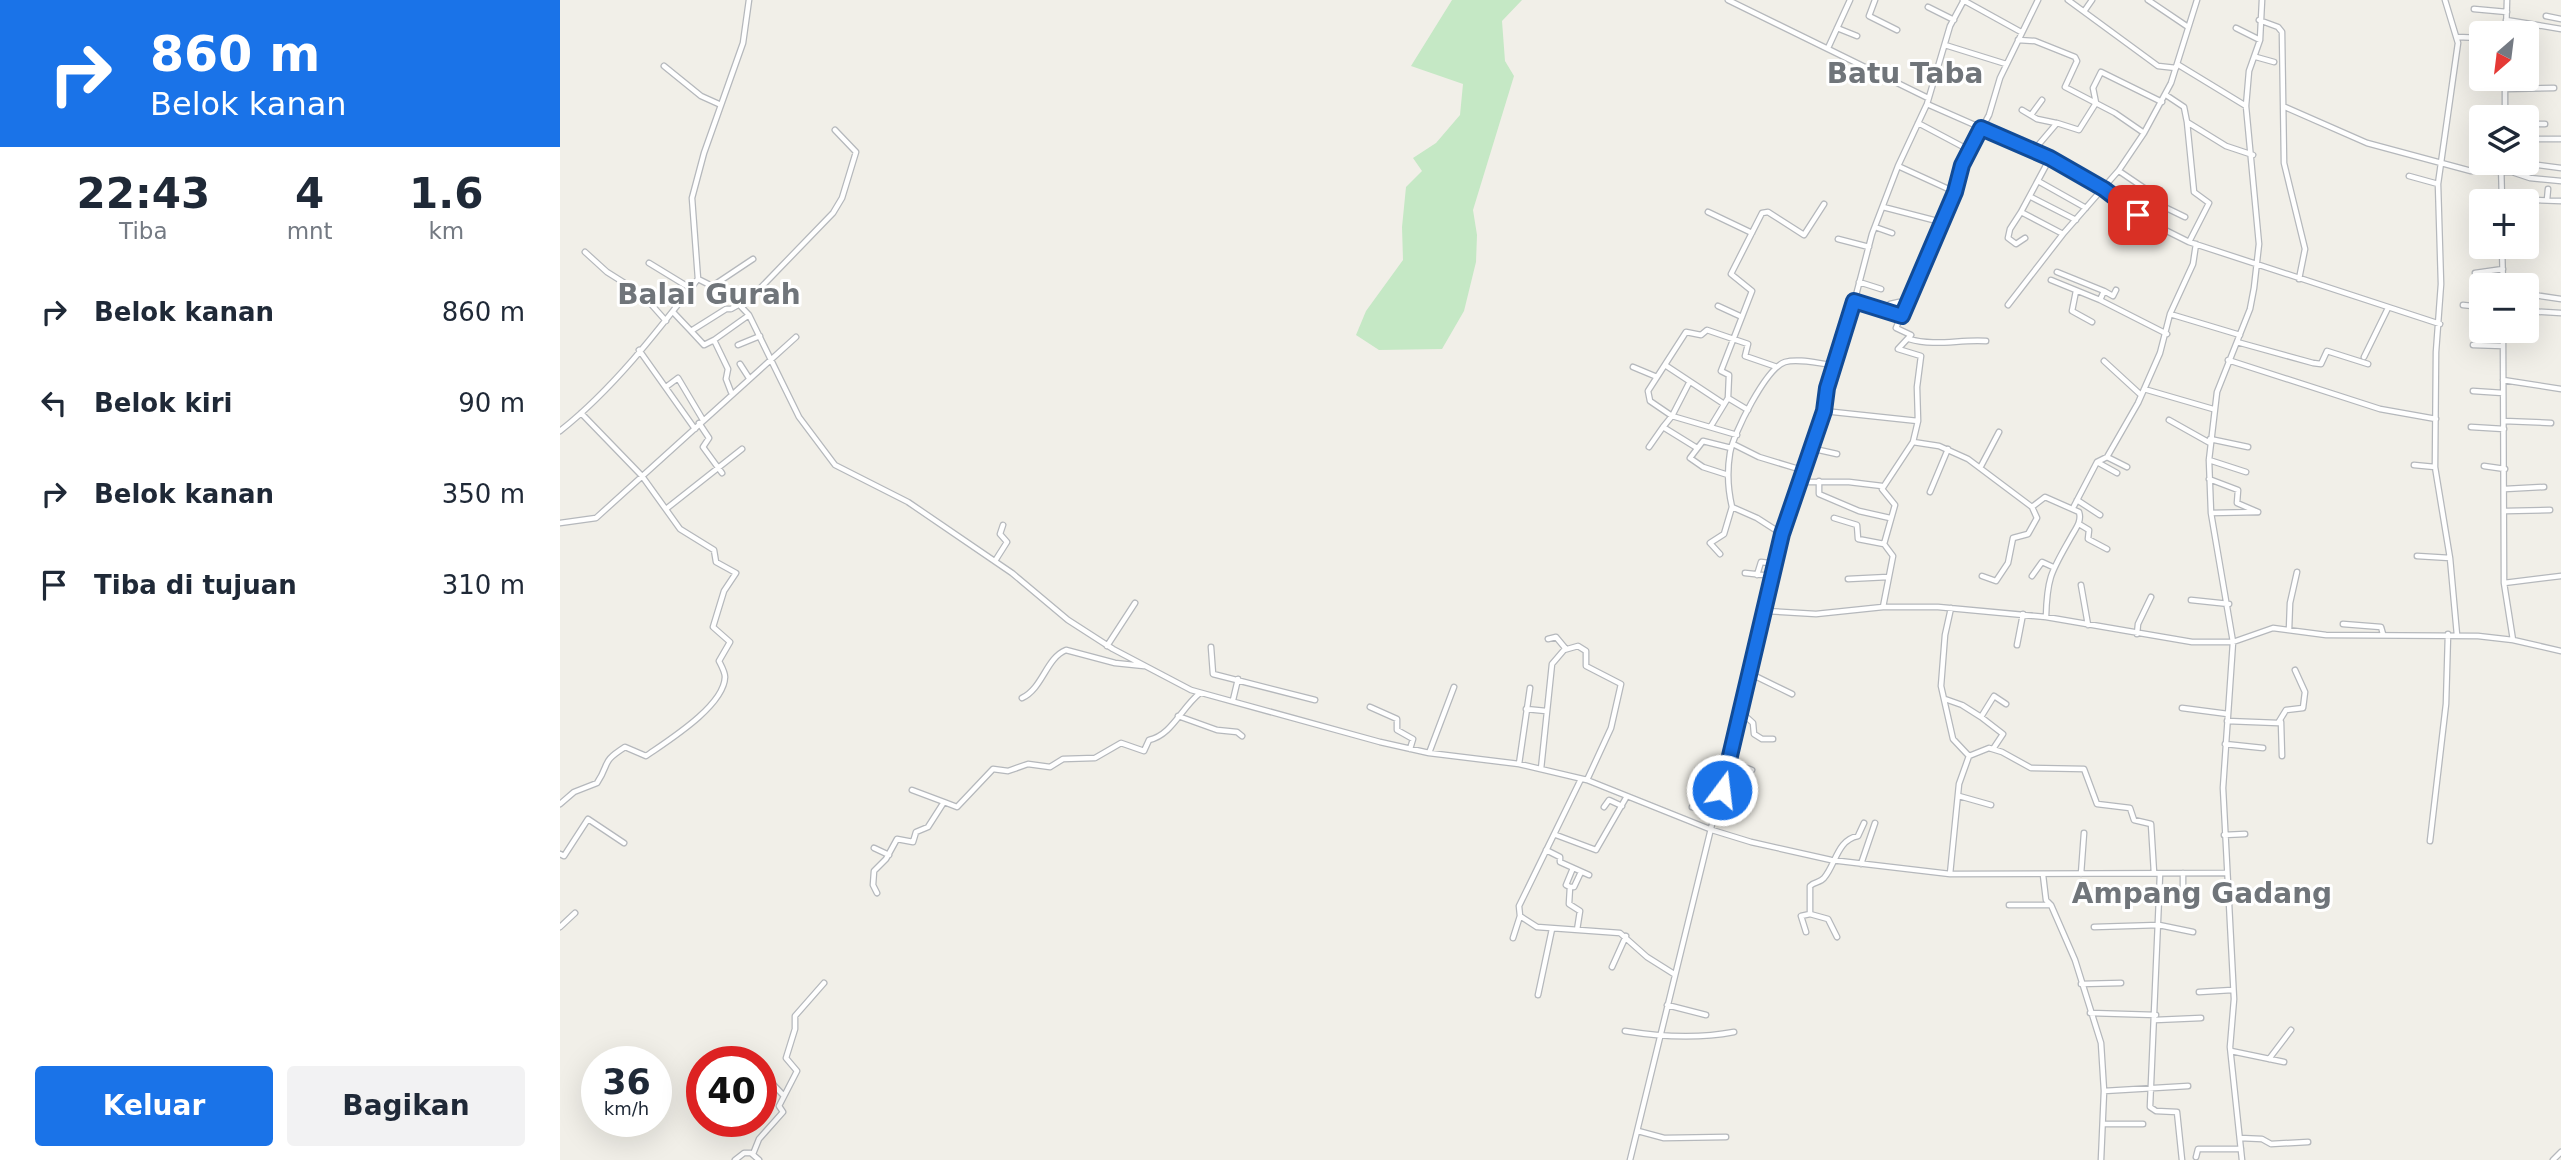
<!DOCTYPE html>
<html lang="id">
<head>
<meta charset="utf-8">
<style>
  body { margin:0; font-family:"DejaVu Sans",sans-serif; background:#f2f2f3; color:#1f2937; height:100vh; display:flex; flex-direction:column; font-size:26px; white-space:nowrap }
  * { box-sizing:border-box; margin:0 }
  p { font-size:23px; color:#747a83 }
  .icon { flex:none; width:38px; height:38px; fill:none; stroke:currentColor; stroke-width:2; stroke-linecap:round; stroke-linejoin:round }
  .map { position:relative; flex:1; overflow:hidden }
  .panel { display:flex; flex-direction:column; background:#fff; width:560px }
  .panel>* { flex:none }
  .guide { background:#1a73e8; color:#fff; overflow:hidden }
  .needle { width:46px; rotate:208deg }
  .tools { position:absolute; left:1909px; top:21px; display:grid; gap:14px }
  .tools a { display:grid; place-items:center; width:70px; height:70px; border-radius:7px; background:#fff; box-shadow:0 7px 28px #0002; font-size:35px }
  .speed { position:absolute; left:21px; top:1046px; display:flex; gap:14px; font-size:35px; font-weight:700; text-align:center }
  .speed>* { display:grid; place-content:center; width:91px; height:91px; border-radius:50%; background:#fff; box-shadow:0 7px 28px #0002; line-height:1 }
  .speed small { font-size:18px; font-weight:400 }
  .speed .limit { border:10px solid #d22; background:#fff; color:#111 }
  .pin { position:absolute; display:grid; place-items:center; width:60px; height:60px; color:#fff; margin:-30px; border-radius:14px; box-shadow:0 4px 10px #0006 }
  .me { position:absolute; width:77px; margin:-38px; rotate:15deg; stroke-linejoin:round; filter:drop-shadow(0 0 5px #0008) }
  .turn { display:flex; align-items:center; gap:24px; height:147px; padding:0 35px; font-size:32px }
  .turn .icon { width:91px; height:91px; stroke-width:2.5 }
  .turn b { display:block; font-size:49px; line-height:60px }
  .eta { display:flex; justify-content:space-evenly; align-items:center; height:119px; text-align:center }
  .eta b { font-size:42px; font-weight:600; line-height:49px }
  .primary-button { display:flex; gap:14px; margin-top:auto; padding:14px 35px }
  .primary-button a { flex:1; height:80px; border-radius:7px; background:#1a73e8; color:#fff; font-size:28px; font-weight:600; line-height:80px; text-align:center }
  .primary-button a+a { background:#f2f2f3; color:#1f2937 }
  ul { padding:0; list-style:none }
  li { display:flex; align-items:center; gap:21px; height:91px; padding:0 35px }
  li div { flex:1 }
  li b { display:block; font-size:26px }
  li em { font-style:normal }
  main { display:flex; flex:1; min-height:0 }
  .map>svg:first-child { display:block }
  .green { fill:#c5e8c5 }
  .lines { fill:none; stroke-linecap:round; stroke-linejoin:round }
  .minor-casing { stroke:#b5b8bc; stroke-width:7 }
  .minor { stroke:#fff; stroke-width:4.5 }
  .route-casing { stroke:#114b97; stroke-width:18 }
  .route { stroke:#1a73e8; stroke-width:12 }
  .labels { text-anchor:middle; stroke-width:6; stroke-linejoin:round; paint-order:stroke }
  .quarter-label { font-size:28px; font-weight:bold; fill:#70757a; stroke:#fff }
</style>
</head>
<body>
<main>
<section class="panel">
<div class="guide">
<div class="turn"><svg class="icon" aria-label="right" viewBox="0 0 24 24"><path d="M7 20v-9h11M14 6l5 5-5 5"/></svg><div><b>860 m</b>Belok kanan</div></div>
</div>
<div class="eta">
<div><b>22:43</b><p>Tiba</p></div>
<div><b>4</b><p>mnt</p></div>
<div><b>1.6</b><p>km</p></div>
</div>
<ul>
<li><svg class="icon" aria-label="right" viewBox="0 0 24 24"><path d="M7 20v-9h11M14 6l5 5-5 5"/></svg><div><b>Belok kanan</b></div><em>860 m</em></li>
<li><svg class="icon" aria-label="left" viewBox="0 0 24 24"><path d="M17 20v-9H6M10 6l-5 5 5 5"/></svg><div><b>Belok kiri</b></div><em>90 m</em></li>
<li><svg class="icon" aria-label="right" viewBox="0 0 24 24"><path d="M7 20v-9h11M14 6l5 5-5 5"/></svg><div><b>Belok kanan</b></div><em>350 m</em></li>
<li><svg class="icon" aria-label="arrive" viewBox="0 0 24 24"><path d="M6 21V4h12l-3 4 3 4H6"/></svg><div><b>Tiba di tujuan</b></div><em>310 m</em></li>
</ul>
<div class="primary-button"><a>Keluar</a><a>Bagikan</a></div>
</section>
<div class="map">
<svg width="2001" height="1160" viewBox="0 0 2001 1160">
  <rect width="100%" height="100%" fill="#f1efe8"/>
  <!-- green -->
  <path class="green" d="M892 0H962L942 21 945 61 954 76 913 210 917 235 916 262 904 311 882 349 819 350 796 335 806 311 843 260 842 227 846 187 862 171 853 158 876 143 900 115 903 84 851 66Z"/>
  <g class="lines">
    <defs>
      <path id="minor" d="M1168 0 1368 98
        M1315 0 1309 16 1337 30
        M1403 0 1461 32
        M1508 0 1598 66 1616 68
        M1588 0 1628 27
        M1885 0 1898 43 1878 184 1881 284 1876 352 1875 467 1890 558 1897 635
        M1368 7 1394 20
        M1914 9 1947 12
        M1525 10 1532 0
        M1986 16 2001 19
        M1699 20 1718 27 1722 32 1724 163 1745 249 1739 279
        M1946 20 2001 29
        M1277 28 1297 36
        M1676 28 1700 40
        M1946 33 1947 0
        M1897 37 1922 38
        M1458 40 1475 41 1515 57 1517 61 1505 87 1555 113 1584 133
        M1385 45 1446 64
        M1268 48 1290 0
        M1696 57 1714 62
        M1914 59 1922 60
        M1617 64 1686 106
        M104 66 141 96 161 105
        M1945 79V117
        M1915 80 1945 81
        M1945 89 1994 88
        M1606 95 1624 107 1627 122 1666 146 1693 155
        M1367 104 1490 158 1544 189 1583 219 1629 242 1880 324
        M1725 107 1807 143 1911 171 1952 172 1970 178 2001 181
        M1462 110 1477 119 1496 123
        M1471 115 1482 100
        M1627 122 1634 192 1649 203 1629 242
        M1358 123 1409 150
        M1967 124H1985
        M1967 139H2001
        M1474 150 1497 123 1519 130 1536 103 1533 88 1541 72 1602 102
        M1490 158 1461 212 1503 234
        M1941 163 1942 200
        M1962 163 2001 168
        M1338 166 1395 192
        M1559 171 1590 192
        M1849 176 1878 184
        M1478 181 1526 208
        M1471 197 1516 220
        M1942 199 2001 201
        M1987 200 1988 189
        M1323 207 1381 222
        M1148 212 1192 233
        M1461 212 1450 229 1448 238 1456 244 1465 238
        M1578 215 1586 204 1594 202 1625 217
        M1315 227 1332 233
        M1278 239 1309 247
        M1942 247 1943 285
        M25 252 47 272 82 294 106 321
        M89 263 130 288
        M1497 272 1544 291 1540 300
        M1915 273 1943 269
        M138 279 170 295 189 315 239 417 275 465 348 502 452 573 508 620 553 649 631 690 820 742 869 753 959 764 1027 780 1152 830 1191 842 1271 860 1390 874 1665 873
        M1491 280 1540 300 1607 334
        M1299 282 1321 289
        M154 285 193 259
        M1516 291 1512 311 1532 322
        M1544 291 1553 296 1556 290
        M1967 294 2001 299
        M1294 301 1342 316
        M1448 305 1503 234 1559 170 1584 133 1611 83 1637 0
        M1903 305 1922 307
        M183 306 273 213 282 198 296 152 275 130
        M1158 306 1182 317
        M1967 311 2001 313
        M113 312 131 331 166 309H171L180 304
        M1327 313 1330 304 1339 302
        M1610 314 1680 335
        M131 331 144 345 154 340
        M1943 331 1944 583 1953 640
        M1349 339C1376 347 1399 339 1426 341
        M1677 342 1753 363 1761 364 1767 351 1808 364
        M178 345 200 336
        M1913 345 1943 346
        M79 350 135 429
        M1804 357 1828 308
        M1668 360 1820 409 1876 419
        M1544 361 1581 395
        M180 364 189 378
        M1105 365 1164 404
        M1073 367 1097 377
        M1943 380 2001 389
        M1129 383 1112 416 1103 427 1137 448
        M106 387 118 378 143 420
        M1584 389 1653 409
        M1913 391 1943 393
        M171 392 166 379 168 369 154 340 189 315
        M1168 398 1188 410
        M1264 411 1358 421
        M1609 420 1650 443
        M1944 421 1991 423
        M139 423 149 438 143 447 162 473
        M1151 426 1168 398 1169 375 1161 371 1192 291 1171 274 1202 213 1208 212 1244 235 1264 204
        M1911 427 1944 429
        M0 431C53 389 97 332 138 279L132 198 144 153 183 43 189 0
        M1177 435 1112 416 1090 401 1088 391 1126 332 1141 335 1147 330 1188 344 1185 356 1217 367
        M1650 439 1688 447
        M1353 442 1379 446 1408 459 1472 507 1485 497 1519 512C1522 521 1516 528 1511 537 1492 571 1487 576 1486 617
        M1173 444 1199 457 1242 470
        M1089 447 1103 427
        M1250 448 1277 454
        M1547 457 1567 467
        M1649 460 1686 472
        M1537 462 1557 473
        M1854 465 1875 467
        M1924 466 1945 469
        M1420 468 1439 432
        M1168 475 1143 467 1130 458 1143 441 1171 448
        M1649 479 1678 490 1677 503 1698 512
        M1259 481V494L1299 511 1330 518
        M1239 482H1289L1322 486
        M1945 489 1984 487
        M1370 492 1388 449
        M1517 500 1540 515
        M1514 506 1537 462 1547 457 1578 403 1600 353 1610 314 1633 264 1636 244
        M106 509 182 449
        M1946 511 1990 510
        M1651 513 1698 512
        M1274 518 1297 525 1298 539 1324 544
        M0 523 36 518 236 337
        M1519 524 1529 530 1528 539 1547 549
        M1222 534 1197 518 1172 507C1168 490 1167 471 1170 453 1173 434 1206 368 1225 362 1239 358 1260 364 1274 365
        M1160 554 1150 543 1164 534 1172 507
        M1857 556 1890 558
        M435 561 447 542 440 534 443 525
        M1185 573 1213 576
        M1197 575 1201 562 1217 564
        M1422 576 1436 581 1448 563 1453 538 1468 534 1477 518 1472 507
        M1472 576 1482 562 1493 567
        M1288 579 1328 577
        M1944 583 2001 576
        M1521 585 1528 625
        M1631 600 1669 604
        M1323 607 1333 556 1324 544 1335 505 1322 489 1353 442 1358 421 1357 387 1361 356 1338 349 1351 335 1336 328 1395 192 1402 165 1429 115 1440 78 1478 0
        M1206 611 1256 614 1323 607H1378L1486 617 1632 642H1673L1713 628 1766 635 1918 636 1953 640 2001 651
        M1783 624 1821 627 1823 634
        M1729 630 1730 603 1737 572
        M1577 634 1578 624 1591 597
        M988 639 996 637 1006 649
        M1457 645 1463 614
        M547 646 575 603
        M651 647 653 674 755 700
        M1191 674 1232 694
        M462 698C483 688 486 658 506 650L555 663 584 666
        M1385 699 1402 705 1421 717 1434 696 1446 704
        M673 700 678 679
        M810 707 837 719V730L853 739 850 749
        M1622 708 1668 714
        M966 709 986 711
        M1182 713 1193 723 1194 734 1202 739H1213
        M618 716 657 730 677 732 682 736
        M1421 717 1443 734 1433 749
        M1667 721 1718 723 1726 710 1743 708 1745 692 1735 670
        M1721 722 1722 756
        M1665 744 1703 748
        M869 753 894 687
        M1409 756 1429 748 1442 752 1471 768 1524 769 1537 804 1570 808 1574 820 1591 824 1594 873
        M1169 761 1192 770
        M959 764 970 688
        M981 769 992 664 1004 650 1018 646 1026 651V666L1061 684 1051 728 1027 780
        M1021 779 959 906 960 916 977 927 1060 933 1087 957 1114 974
        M352 790 384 802
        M1162 790 1192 798
        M1399 796 1431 805
        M0 804 14 792 37 783C51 762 40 763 65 747L86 756C109 740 164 706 165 677 165 672 161 665 159 661L170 642 153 627 164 591 176 573 156 562 154 550 120 529 82 476 21 413
        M1044 807 1049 800 1062 806
        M1132 807 1156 812
        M996 835 1036 850 1067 796
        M1664 835 1685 834
        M1870 841 1886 704 1888 634
        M314 848 329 855
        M986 850 1000 857V862L1029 875
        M0 854 4 856 28 819 64 843
        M1301 864 1315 823
        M1013 868 1006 885 1010 887 1009 904 1020 911 1017 930
        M1390 874 1399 784 1409 756 1393 739 1381 686 1385 635 1391 608
        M1521 874 1524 833
        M1600 874 1590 1107 1596 1111 1617 1112 1622 1160
        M1483 875 1486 900 1491 905 1515 960 1541 1043 1544 1091 1541 1160
        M1010 887H1014L1021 872
        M317 893 313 885 314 871 326 859 337 839 353 842 356 832 368 827 384 802 397 807 433 769 448 771 468 764 490 767 503 759 535 758 561 743 584 751 589 740C612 735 621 708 640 693
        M1623 893 1635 894
        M1623 902V873
        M1449 905H1490
        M0 927 15 913
        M1534 927 1599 925 1633 932
        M1246 932 1241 916 1250 914
        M1277 937 1268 919 1250 914V886C1255 881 1260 883 1264 878 1276 864 1277 840 1298 836L1304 823
        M953 938 960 916
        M1052 967 1066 936
        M1521 984 1561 983
        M1639 992 1672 990
        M978 995 992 929
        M1107 1005 1146 1015
        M1530 1013 1596 1015
        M1595 1020 1641 1018
        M1065 1031C1102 1037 1137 1039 1174 1032
        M1671 1051 1724 1062
        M1709 1059 1731 1030
        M209 1080 223 1095
        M1544 1091 1628 1086
        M1543 1124H1583
        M1078 1131 1104 1138 1166 1137
        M1680 1138 1702 1139 1711 1144 1748 1142
        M193 1154 199 1139 223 1112 219 1106 237 1071 226 1058 235 1029V1016L264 983
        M1636 1157 1638 1149H1681
        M175 1160 184 1153H191L199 1160
        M1070 1160 1232 497 1264 411 1267 388 1289 322 1312 234 1338 166 1367 104 1390 26 1404 0
        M1682 1160 1670 1047 1674 999 1663 788 1673 642 1651 513 1649 460 1657 392 1690 309 1694 288 1699 244 1686 106 1689 71 1700 40 1702 0
        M1993 1160 2001 1152"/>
    </defs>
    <!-- minor casing -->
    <use href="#minor" class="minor-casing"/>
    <!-- minor -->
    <use href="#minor" class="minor"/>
  </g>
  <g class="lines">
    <defs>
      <path id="route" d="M1162 790 1222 534 1264 411 1267 388 1294 301 1342 316 1395 192 1402 165 1421 128 1490 158 1544 189 1578 215"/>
    </defs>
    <!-- route casing -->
    <use href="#route" class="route-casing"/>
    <!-- route -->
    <use href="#route" class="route"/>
  </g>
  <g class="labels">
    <!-- quarter labels -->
    <g class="quarter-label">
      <text x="1345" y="83">Batu Taba</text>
      <text x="149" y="304">Balai Gurah</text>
      <text x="1642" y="903">Ampang Gadang</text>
    </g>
  </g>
</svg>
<div class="tools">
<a><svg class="needle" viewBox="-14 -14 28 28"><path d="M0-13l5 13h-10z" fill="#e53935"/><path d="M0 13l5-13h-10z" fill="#747a83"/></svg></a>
<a><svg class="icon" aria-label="layers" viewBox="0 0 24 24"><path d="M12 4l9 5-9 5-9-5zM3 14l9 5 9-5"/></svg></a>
<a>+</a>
<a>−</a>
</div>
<div class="speed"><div>36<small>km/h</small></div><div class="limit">40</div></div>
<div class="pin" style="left:1578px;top:215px;background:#d93025"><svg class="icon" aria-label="arrive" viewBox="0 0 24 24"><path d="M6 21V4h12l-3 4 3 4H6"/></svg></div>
<svg class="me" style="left:1162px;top:790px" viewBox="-20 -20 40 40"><circle r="17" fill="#1a73e8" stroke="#fff" stroke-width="3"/><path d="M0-11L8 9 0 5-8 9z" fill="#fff"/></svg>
</div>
</main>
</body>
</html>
